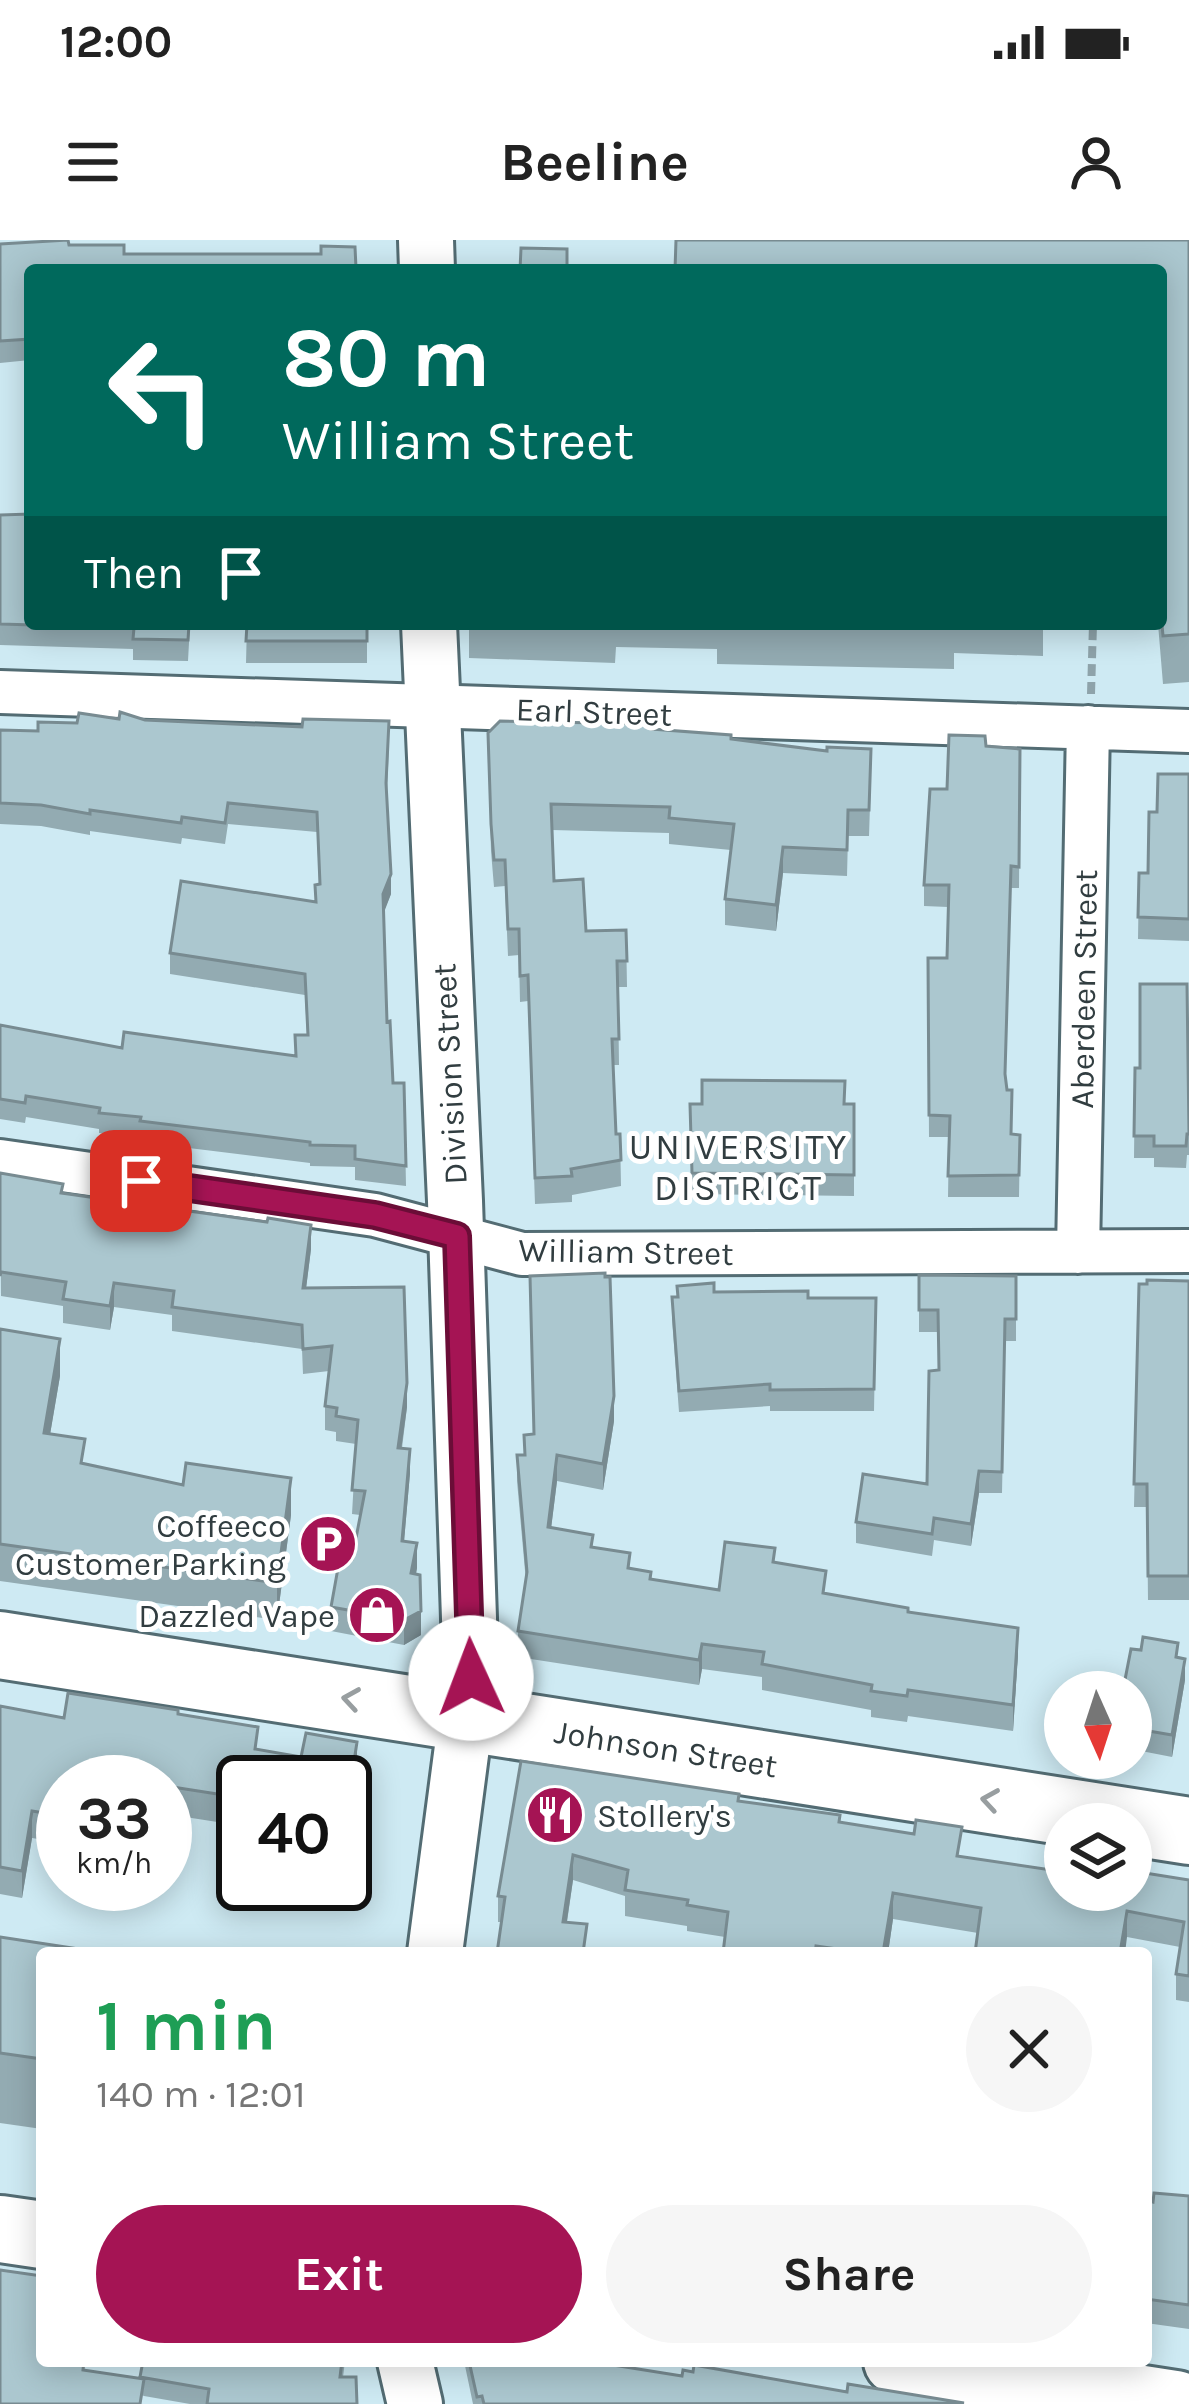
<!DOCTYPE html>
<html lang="en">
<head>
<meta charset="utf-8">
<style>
  body { margin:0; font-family:Karla,sans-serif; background:#f6f6f6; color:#222; height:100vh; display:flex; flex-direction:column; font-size:45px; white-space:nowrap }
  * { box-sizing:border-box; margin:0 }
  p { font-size:39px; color:#767676 }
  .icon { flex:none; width:66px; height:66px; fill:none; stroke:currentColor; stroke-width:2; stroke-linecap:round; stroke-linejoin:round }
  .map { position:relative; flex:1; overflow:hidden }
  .sheet { position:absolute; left:36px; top:1707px; width:1116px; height:420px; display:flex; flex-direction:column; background:#fff; border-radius:12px; box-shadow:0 6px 30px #0003 }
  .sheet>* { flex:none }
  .hud { position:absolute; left:24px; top:24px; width:1143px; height:366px; border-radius:12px; box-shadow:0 6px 30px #0003; background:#00695c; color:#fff; overflow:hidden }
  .needle { width:78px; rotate:177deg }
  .controls { position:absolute; left:1044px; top:1431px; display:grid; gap:24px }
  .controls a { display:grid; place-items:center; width:108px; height:108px; border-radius:50%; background:#fff; box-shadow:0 6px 30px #0003; font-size:60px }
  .speed { position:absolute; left:36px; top:1515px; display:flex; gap:24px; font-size:60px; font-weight:700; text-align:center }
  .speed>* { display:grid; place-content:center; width:156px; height:156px; border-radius:50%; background:#fff; box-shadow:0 6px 30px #0003; line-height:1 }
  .speed small { font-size:30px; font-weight:400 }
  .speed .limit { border:6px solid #111; border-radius:18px; background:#fff; color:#111 }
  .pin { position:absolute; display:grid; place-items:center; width:102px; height:102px; color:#fff; margin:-51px; border-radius:24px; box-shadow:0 6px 18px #0006 }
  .me { position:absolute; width:132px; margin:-66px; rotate:358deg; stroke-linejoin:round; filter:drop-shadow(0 0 9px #0008) }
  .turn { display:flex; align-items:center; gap:42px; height:252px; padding:0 60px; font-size:54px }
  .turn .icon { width:156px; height:156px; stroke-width:2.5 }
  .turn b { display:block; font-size:84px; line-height:102px }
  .then { display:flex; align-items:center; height:114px; padding:0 60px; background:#0003; gap:24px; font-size:45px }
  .round { display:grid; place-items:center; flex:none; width:126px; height:126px; border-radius:63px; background:#f6f6f6 }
  .head { display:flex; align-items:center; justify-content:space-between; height:204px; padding:0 60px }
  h1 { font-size:72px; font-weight:700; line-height:90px; color:#1e9e55 }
  .action { display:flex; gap:24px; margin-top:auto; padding:24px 60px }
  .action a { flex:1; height:138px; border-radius:72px; background:#a51454; color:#fff; font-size:48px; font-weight:700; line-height:138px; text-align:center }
  .action a+a { background:#f6f6f6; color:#222 }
  .status { display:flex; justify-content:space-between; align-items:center; height:84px; padding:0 60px; background:#fff; direction:ltr }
  .status svg { height:33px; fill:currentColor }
  header { display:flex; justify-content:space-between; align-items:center; height:156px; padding:0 60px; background:#fff; font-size:54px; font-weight:700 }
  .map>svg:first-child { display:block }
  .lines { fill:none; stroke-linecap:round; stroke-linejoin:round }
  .minor-casing { stroke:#536c73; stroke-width:48 }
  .tertiary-casing { stroke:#536c73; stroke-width:60 }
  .primary-casing { stroke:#536c73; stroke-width:72 }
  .path { stroke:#8ea3aa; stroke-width:8; stroke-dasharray:12 6; stroke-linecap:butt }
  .minor { stroke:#fff; stroke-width:42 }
  .tertiary { stroke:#fff; stroke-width:54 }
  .primary { stroke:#fff; stroke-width:66 }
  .wall { fill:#93abb2 }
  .shaded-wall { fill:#788b91 }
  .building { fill:#abc7cf; stroke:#788b91; stroke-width:3 }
  .oneway { stroke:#989ea0 }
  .route-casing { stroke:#6b0d37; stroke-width:30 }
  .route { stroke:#a51454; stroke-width:21 }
  .labels { text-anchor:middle; stroke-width:10; stroke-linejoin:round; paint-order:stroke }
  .street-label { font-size:33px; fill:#313d40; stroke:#fff }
  .poi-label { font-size:33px; fill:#313d40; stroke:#fff; text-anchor:end }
  .neighbourhood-label { font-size:36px; letter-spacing:3px; fill:#313d40; stroke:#fff }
</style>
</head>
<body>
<div class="status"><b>12:00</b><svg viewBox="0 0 49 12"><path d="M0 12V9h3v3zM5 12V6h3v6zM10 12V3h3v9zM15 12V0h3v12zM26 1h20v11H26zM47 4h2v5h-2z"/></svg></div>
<header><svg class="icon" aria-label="menu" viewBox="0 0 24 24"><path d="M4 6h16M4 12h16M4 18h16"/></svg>Beeline<svg class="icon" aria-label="person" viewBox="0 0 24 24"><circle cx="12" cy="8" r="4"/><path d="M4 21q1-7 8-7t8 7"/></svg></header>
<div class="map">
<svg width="1189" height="2164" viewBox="0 0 1189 2164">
  <rect width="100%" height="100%" fill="#ceeaf3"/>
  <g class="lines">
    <defs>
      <path id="minor" d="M0 452 1189 491
        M0 921 375 975 522 1014 1189 1011
        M1078 1012 1088 487"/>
      <path id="tertiary" d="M426 0 427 30
        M429 384 455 961 471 1438 435 1713
        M405 2121 415 2164"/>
      <path id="primary" d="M0 1405 1189 1591
        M0 1989 42 1995
        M897 2121 1176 2164"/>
    </defs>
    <!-- minor casing -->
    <use href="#minor" class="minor-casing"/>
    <!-- tertiary casing -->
    <use href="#tertiary" class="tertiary-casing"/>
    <!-- primary casing -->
    <use href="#primary" class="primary-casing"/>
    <!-- path -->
    <path class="path" d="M1091 454 1093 384"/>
    <!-- minor -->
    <use href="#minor" class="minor"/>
    <!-- tertiary -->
    <use href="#tertiary" class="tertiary"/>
    <!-- primary -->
    <use href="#primary" class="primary"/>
  </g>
  <!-- wall -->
  <path class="wall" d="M1189 0V442L1163 444 1158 384H1161Z
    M0 4 69 5 124 14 356 28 30 30V120L0 123Z
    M0 275 190 384 188 421 133 420V409L0 405Z
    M247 384H367V423H246Z
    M469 384H1043V416L954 413V429L717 424V409L616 407 615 423 469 418Z
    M119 479 389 502 387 554 391 654 383 673 387 782 393 843H404L406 946 355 940V927L310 926V923L140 902V898L99 893V889L26 877 25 883 0 879V785L122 808 295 816V795H307L305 755 170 734V713L315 662 319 644 317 592 228 584 225 604 182 598 181 604 90 591V595L41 586 0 584V490L38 491 77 483Z
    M652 489 731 499 871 535 869 596H848L847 636 783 633 776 691 725 685V659L731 610 669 604V593L552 590 554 641 586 691 626 690 627 747H618L619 825H613L616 894H620L621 946 572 955V962L535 964 528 761 520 762 519 715 508 716 505 646 494 647 491 611 488 493Z
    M986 506 1020 509 1019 648H1011L1005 838 1012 894 1020 895 1019 957H948L949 897H929L928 718H947L948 667 924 666V645Z
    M1189 534V701L1138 699 1139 633H1148Z
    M1189 806V915H1187L1186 928 1154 927V918H1134L1135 828H1140Z
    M845 864H854V956L692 954 690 885Z
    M0 933 63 954 311 1009 306 1048 407 1167 402 1208 410 1233 404 1301 417 1328 416 1334 421 1395 404 1405 331 1391V1367L352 1319 360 1275 352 1274 356 1204 336 1201V1192L325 1190V1166L329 1131 303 1134 302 1109 172 1091V1075L114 1067 110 1090 63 1083V1066L1 1056Z
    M919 1035 1016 1036V1101H1005L1002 1253H979L971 1306 934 1300 932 1316 856 1303V1282L927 1244 938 1130V1092H919Z
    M1189 1041V1360H1148L1147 1267H1134L1139 1044Z
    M677 1046 714 1052 808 1058H876L874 1171H770V1166L679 1172 672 1079V1057H677Z
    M0 1089 60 1136 50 1194 85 1224 291 1275 277 1380 0 1341Z
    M614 1181 603 1250 557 1241 551 1288 593 1307 651 1339 719 1350 775 1322 826 1353 908 1372 1018 1414 1013 1491 908 1476 907 1482 871 1477V1470L762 1450V1437L702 1429 699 1445 518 1417V1391L526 1342 517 1241V1215H524Z
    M1178 1417 1185 1440 1172 1517 1131 1509V1452H1123V1450Z
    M0 1466 64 1478 178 1475 258 1510 357 1530 346 1602 345 1542H243V1586L166 1574 165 1542H63V1603L32 1598 22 1658 0 1654Z
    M521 1521 840 1582 961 1616 1065 1650 1146 1633 1189 1640V1762L1176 1760V1734L1180 1707 1127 1697 978 1693 893 1679 888 1713H723L725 1697 687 1691V1686L625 1676V1656L573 1640 567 1682H498V1656Z
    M243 1606V1644H334L331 1665 300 1661 299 1665 239 1656V1628Z
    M0 1697 42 1713V1889L0 1883Z
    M1189 1956V2089L1146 2083V1960L1153 1962Z
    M143 2121H345L343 2137 357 2164H190L144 2156 85 2130 140 2138Z
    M464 2121H588L682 2136 964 2164H473Z"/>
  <!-- shaded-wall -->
  <path class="shaded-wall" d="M783 607V633L776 691V665Z
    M391 634V654L383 675V654Z
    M311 985V1009L303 1073V1048Z
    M114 1043V1067L110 1090V1066Z
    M60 1099V1136L44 1230V1193Z
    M407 1143V1167L398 1232V1208Z
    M614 1156V1181L603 1250V1224Z
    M410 1209V1233L402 1325V1301Z
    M557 1215V1241L548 1313V1287Z
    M979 1231V1253L971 1306V1284Z
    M291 1238V1275L277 1380V1343Z
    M417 1303V1328L411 1358V1333Z
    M421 1371V1395L404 1405V1380Z
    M1018 1388V1414L1013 1491V1465Z
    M702 1404V1429L699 1445V1420Z
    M1185 1419V1440L1172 1517V1495Z
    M357 1502V1530L346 1602V1574Z
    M32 1571V1598L22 1658V1631Z
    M573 1615V1640L563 1707V1682Z
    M893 1653V1679L888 1713H883Z
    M1127 1671V1697L1125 1713H1120Z"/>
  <!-- building -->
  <path class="building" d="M68 0 69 5H124V14H321V6L355 7 356 28H374V30H30V99L0 101V4Z
    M676 0H1189V394L1163 396 1161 374V30H675Z
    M521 8 567 9V30H520Z
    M30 274V384H189L188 400 133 399 134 388 0 384V275Z
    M247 384H367V401H246Z
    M120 472 145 480 302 487 303 479 389 481 386 543 391 634 383 654 387 782 390 781 393 843H404L406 926 355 919V906L310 905V902L140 881 141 877 99 873 100 868 26 856 25 863 0 859V785L122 808 124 792 296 816 295 795H308L305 734 170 713 181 641 316 662 315 645 320 644 317 572 228 563 225 583 182 577 181 583 90 570V574L41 565 0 563V490L38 491V482L77 483 79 473 119 479Z
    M500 481 652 484V489L731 495V499L827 511V507L871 509 869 570H848L847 610 783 607 776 665 725 659 734 584 669 578 670 567 551 564 554 641 583 639 586 691 626 690 627 721H617L619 799H612L616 894H620L621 920 571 929 572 936 535 938 528 735 520 736 519 689H508L505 620H494L491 584 488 493Z
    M949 495 985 496 986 506 1020 509 1019 627 1011 626 1005 834 1007 850H1012L1011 894 1020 895 1019 935 948 936 950 876 929 875 928 718H947L949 645H924L930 549H947Z
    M1158 534H1189V679L1138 677 1139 633H1148L1149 572H1157Z
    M1140 744H1187L1189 894H1187L1186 906H1154V896H1134L1135 828H1140Z
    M702 840 845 841 844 864H854V935L692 933 690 864H702Z
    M0 933 63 944 61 953 267 982 268 978 311 985 303 1048 404 1047 407 1143 398 1208 410 1209 402 1301 417 1303 411 1333 420 1335 421 1371 404 1380 331 1367 340 1317 352 1319 365 1251 352 1250 358 1180 336 1176 337 1168 325 1166 332 1106 303 1109 302 1085 172 1067 174 1051 114 1043 110 1066 63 1059 66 1042 1 1032 0 1036Z
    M605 1033V1037H610L614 1156 603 1224 557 1215 548 1287 593 1295 591 1307 630 1313 628 1328 651 1332 650 1339 719 1350 725 1302 775 1308 773 1322 826 1331 823 1353 908 1368V1372L1018 1388 1013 1465 908 1450 907 1456 871 1451 872 1445 762 1424 764 1412 702 1404 699 1420 518 1391 527 1332 517 1215H525L524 1195 534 1194 530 1036Z
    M919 1035 1016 1036V1079H1005L1002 1232 979 1231 971 1284 934 1278 932 1294 856 1282 863 1234 927 1244 929 1131 939 1130 938 1070H919Z
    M1147 1040 1189 1041V1336H1148L1147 1244H1134L1139 1044H1147Z
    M714 1043V1052L808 1051V1058H876L874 1149 770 1150V1144L679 1151 672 1057H678L677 1046Z
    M0 1089 60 1099 44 1193 85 1199 81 1223 183 1245 186 1223 291 1238 277 1343 0 1304Z
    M1143 1397 1178 1403 1176 1417 1185 1419 1172 1495 1131 1488V1452L1123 1450 1131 1409 1141 1410Z
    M68 1453 178 1470V1474L258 1487 255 1509 301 1517 306 1493 357 1502 346 1574 345 1542H243V1558L166 1546 165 1554V1542H63V1576L32 1571 22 1631 0 1627V1466L64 1478Z
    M521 1521 739 1554 738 1561 840 1575 839 1582 914 1594 916 1580 962 1587 957 1616 1065 1632V1650H1131V1625L1146 1627 1145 1633 1189 1640V1736L1176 1734 1184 1682 1127 1671 1120 1713H975L981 1668 893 1653 883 1713H865L816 1706 815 1713 778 1710 777 1713H723L728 1672 687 1665 688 1660 625 1650 628 1630 573 1615 563 1682 587 1684 583 1713H497L505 1657 498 1656Z
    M0 1697 105 1713H42V1819L0 1813Z
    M1154 1953 1189 1956V2065L1146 2059V1960L1153 1962Z
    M0 2030 42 2036V2121H84L83 2130 144 2139 140 2164H0Z
    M143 2121H342L340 2137H356L357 2164H207L209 2149 140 2137Z
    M469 2121H588L682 2136 683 2130 693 2132 694 2125 847 2152 848 2144 964 2163 484 2164 482 2156 477 2157Z"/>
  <!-- one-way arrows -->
  <defs><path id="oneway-chevron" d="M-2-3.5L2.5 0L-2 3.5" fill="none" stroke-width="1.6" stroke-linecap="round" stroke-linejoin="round" transform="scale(3)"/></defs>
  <g class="oneway">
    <use href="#oneway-chevron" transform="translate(351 1459) rotate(-171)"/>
    <use href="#oneway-chevron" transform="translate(990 1560) rotate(-171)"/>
  </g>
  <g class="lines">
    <defs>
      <path id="route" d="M141 941 375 975 457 996 471 1438"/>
    </defs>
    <!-- route casing -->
    <use href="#route" class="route-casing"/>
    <!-- route -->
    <use href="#route" class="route"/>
  </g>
  <!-- icons -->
  <defs>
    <symbol id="parking-disc" viewBox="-11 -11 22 22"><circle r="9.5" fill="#a51454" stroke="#fff"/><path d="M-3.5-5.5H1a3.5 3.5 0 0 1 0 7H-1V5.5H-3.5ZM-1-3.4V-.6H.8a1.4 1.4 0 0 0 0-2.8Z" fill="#fff"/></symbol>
    <symbol id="shop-disc" viewBox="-11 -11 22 22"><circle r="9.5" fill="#a51454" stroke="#fff"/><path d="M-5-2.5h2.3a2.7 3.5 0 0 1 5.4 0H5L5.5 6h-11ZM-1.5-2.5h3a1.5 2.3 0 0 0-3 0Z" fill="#fff"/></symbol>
    <symbol id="restaurant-disc" viewBox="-11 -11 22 22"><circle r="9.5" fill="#a51454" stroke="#fff"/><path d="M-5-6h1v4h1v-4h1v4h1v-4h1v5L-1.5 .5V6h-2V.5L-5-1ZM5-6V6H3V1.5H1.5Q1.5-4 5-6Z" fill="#fff"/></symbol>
  </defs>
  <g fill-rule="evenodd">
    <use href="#parking-disc" x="295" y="1271" width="66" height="66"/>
    <use href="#shop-disc" x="344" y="1342" width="66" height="66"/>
    <use href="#restaurant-disc" x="522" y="1542" width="66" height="66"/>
  </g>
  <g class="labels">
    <!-- street labels -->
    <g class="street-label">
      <text transform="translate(594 471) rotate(2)" y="12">Earl Street</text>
      <text transform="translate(1083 749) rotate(-89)" y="12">Aberdeen Street</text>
      <text transform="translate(449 834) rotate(-93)" y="12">Division Street</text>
      <text transform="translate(626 1011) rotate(1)" y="12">William Street</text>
      <text transform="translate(666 1508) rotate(9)" y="12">Johnson Street</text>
    </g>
    <!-- poi labels -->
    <g class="poi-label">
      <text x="286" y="1297">Coffeeco<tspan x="286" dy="38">Customer Parking</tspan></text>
      <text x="335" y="1387">Dazzled Vape</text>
      <text x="597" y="1587" text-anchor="start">Stollery's</text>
    </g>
    <!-- neighbourhood labels -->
    <g class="neighbourhood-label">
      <text x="739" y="919">UNIVERSITY<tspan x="739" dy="41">DISTRICT</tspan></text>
    </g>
  </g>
</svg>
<div class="controls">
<a><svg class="needle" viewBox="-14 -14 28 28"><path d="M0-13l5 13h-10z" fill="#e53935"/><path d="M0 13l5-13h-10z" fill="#767676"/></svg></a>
<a><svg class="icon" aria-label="layers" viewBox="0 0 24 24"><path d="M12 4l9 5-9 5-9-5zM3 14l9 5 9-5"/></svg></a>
</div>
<div class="speed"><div>33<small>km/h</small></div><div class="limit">40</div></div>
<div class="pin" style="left:141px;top:941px;background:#d93025"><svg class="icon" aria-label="arrive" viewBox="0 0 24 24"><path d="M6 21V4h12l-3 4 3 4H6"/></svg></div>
<svg class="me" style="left:471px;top:1438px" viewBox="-20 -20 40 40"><circle r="19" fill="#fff"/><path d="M0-13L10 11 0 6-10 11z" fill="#a51454"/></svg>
<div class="hud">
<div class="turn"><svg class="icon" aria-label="left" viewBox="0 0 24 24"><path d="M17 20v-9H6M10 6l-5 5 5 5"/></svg><div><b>80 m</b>William Street</div></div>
<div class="then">Then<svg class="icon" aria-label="arrive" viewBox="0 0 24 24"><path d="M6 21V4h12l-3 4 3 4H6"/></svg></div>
</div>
<section class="sheet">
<div class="head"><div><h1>1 min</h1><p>140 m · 12:01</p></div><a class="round"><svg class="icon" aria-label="close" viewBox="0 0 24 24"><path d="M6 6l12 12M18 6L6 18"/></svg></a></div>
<div class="action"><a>Exit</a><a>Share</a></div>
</section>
</div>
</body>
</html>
